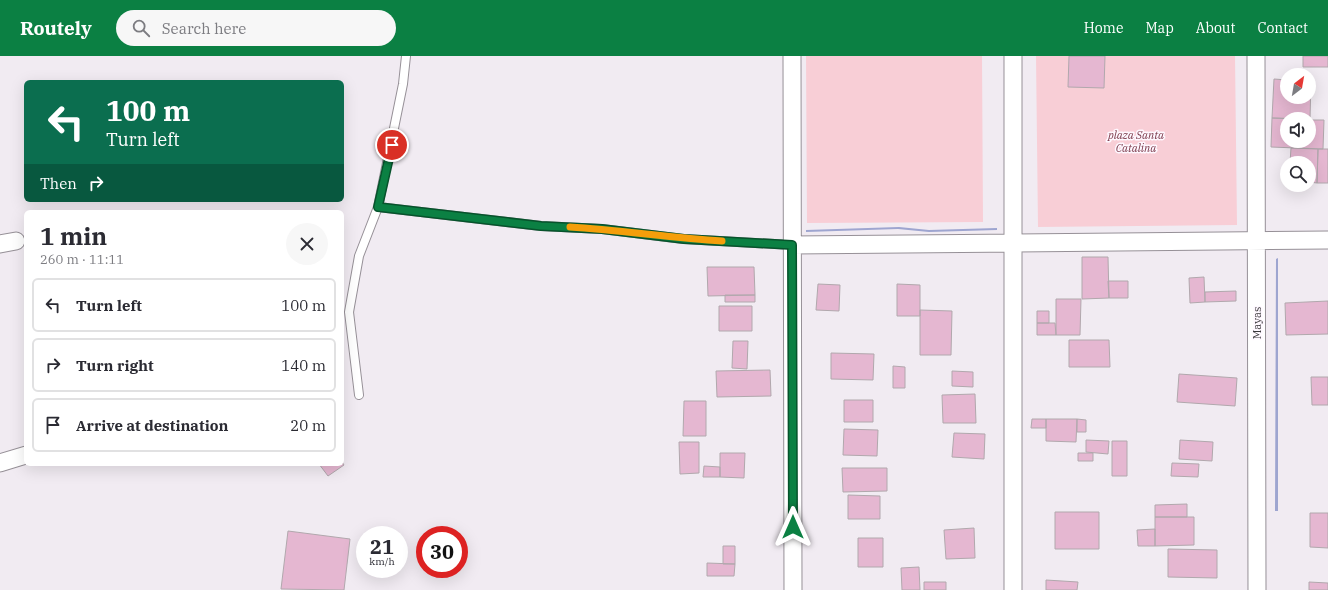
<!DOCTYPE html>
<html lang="en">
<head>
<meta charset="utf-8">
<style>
  body { margin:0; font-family:"IBM Plex Serif",serif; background:#f7f7f7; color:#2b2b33; height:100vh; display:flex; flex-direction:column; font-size:15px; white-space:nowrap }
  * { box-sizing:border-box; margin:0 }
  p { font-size:13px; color:#7c7c81 }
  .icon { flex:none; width:22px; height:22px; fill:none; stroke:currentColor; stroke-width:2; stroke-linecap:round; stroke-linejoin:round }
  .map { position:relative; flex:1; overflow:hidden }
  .drawer { position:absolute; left:24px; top:154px; width:320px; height:256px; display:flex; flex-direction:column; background:#fff; border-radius:6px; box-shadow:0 4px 16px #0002 }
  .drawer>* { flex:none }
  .hud { position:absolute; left:24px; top:24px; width:320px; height:122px; border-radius:6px; box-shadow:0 4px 16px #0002; background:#0b6e4f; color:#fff; overflow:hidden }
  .needle { width:26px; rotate:31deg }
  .fabs { position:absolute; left:1280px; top:12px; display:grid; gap:8px }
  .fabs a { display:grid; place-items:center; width:36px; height:36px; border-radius:50%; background:#fff; box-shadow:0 4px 16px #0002; font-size:20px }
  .speed { position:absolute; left:356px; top:470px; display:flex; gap:8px; font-size:20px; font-weight:700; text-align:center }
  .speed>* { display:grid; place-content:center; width:52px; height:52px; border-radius:50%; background:#fff; box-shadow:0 4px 16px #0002; line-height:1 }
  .speed small { font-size:10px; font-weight:400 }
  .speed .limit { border:6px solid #d22; background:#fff; color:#111 }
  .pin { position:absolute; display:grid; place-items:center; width:34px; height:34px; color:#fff; margin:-17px; border:2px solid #fff; border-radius:50%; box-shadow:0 1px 4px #0007 }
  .me { position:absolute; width:44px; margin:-22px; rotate:0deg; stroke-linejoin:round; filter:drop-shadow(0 0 3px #0008) }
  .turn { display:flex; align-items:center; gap:14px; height:84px; padding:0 16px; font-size:18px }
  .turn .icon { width:52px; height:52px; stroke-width:2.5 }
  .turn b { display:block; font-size:28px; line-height:34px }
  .then { display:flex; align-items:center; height:38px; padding:0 16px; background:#0003; gap:8px; font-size:15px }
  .round { display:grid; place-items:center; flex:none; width:42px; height:42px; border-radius:21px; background:#f7f7f7 }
  .head { display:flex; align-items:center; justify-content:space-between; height:68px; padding:0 16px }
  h1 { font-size:24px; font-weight:700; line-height:30px }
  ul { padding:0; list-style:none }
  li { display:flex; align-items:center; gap:12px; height:54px; margin:0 8px 6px; padding:0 8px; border:2px solid #e1e1e2; border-radius:6px }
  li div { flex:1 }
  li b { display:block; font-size:15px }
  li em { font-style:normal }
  header { display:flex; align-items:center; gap:24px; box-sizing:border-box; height:56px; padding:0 20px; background:#0b8043; color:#fff }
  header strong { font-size:19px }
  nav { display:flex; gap:22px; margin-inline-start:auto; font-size:14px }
  .search { width:280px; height:36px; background:#f7f7f7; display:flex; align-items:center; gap:10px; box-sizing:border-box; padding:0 14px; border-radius:22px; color:#7c7c81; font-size:15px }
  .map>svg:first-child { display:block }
  .green { fill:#f8ced6 }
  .water { fill:#9ea5d0 }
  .building { fill:#e5b7d1; stroke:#b1a8ad }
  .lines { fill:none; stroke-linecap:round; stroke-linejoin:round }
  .lane-casing { stroke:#969097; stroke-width:10 }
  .street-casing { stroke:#969097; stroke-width:19 }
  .lane { stroke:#fff; stroke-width:8 }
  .street { stroke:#fff; stroke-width:17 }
  .route-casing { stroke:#07532c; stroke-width:10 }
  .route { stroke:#0b8043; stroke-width:7 }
  .slow { stroke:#f59e0b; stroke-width:7 }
  .labels { text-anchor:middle; stroke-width:3; stroke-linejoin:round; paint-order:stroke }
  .park-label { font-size:11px; font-style:italic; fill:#7d3b4c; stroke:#fef8ff }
  .street-label { font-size:11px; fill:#39373a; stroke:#fef8ff }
</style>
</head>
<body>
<header>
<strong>Routely</strong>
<div class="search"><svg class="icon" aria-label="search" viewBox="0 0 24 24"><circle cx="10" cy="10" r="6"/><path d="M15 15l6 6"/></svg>Search here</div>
<nav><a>Home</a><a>Map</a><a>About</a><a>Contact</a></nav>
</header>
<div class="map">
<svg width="1328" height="534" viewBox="0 0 1328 534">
  <rect width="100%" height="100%" fill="#f1ebf2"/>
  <!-- green -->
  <path class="green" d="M806 0H982L983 166 807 167Z
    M1036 0H1235L1237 169 1038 171Z"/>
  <!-- water -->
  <path class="water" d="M899 171 929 174 997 172V174L929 176 898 173 806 176V174Z
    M1278 202V455H1275L1276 203Z"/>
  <!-- building -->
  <path class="building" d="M1069 0H1105L1104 32 1068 31Z
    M1303 0H1328V11H1303Z
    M1274 23 1287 24V41H1309V25H1311L1310 63 1272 62Z
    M1272 62 1296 63H1287V85H1309V64H1324L1323 93 1271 91Z
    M1291 92 1318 93 1317 127 1309 126V107H1290Z
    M1318 93H1328V127H1317Z
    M1284 108H1287V125H1284Z
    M1082 201H1108L1109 242 1082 243Z
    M707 211H754L755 239 708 240Z
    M1204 221 1205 246 1190 247 1189 222Z
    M1108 225H1128V242H1109Z
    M818 228 840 229 839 255 816 254Z
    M897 228 920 229V260H897Z
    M1236 235V245L1205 246V236Z
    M725 239H755V246H725Z
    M1056 243H1081L1080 279H1056Z
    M1328 245V278L1286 279 1285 247Z
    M719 250H752V275H719Z
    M920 254 952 255 951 299H920Z
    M1037 255H1049V267H1037Z
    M1037 267H1055L1056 279H1037Z
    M1069 284H1109L1110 311H1069Z
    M733 285H748L747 313 732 312Z
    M831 297 874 298 873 324 831 323Z
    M893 310 905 311V332H893Z
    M770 314 771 340 717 341 716 315Z
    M952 315 973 316V331L952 330Z
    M1179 318 1237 322 1235 350 1177 346Z
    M1311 321H1328V349H1312Z
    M975 338 976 367H943L942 339Z
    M844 344H873V366H844Z
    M684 345H706V380H683Z
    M1032 363H1046V372H1031Z
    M1046 363H1077L1076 386 1046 385Z
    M1077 363 1086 364V376H1077Z
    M844 373 878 374 877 400 843 399Z
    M954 377 985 378 984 403 952 401Z
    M1086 384 1109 385 1108 398 1086 396Z
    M1180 384 1213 386 1212 405 1179 403Z
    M1112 385H1127V420H1112Z
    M679 386H699V417L680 418Z
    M720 397H745L744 422 720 421Z
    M1078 397H1093V405H1078Z
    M342 406 344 409 328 420 319 408H342Z
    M1172 407 1199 408 1198 421 1171 420Z
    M704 410 720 411V421H703Z
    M842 412H887V435L843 436Z
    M848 439 880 440V463H848Z
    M1187 448V461H1155V449Z
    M1055 456H1099V493H1055Z
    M1310 457H1328V492L1310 491Z
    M1155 461H1194V489L1155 490Z
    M974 472 975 502 946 503 944 474Z
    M1155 473V490H1138L1137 474Z
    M288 475 350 483 344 534 281 533Z
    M858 482H883V511H858Z
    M723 490H735V508H723Z
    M1168 493 1217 494V522L1168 521Z
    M707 507 735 508 734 520H707Z
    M919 511 920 534H902L901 512Z
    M1046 524 1078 526 1077 534H1046Z
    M924 526H946V534H924Z
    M1309 526 1328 527V534H1309Z"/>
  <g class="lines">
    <defs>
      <path id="lane" d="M378 151 541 170 602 173 683 183 792 189
        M359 339 349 256 359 200 378 151 403 28 406 0"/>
      <path id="street" d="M792 0 793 534
        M1013 0V534
        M1256 0 1257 534
        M0 188 16 185
        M792 189 1328 184
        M0 407 26 399"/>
    </defs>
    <!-- lane casing -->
    <use href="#lane" class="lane-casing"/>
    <!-- street casing -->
    <use href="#street" class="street-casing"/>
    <!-- lane -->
    <use href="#lane" class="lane"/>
    <!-- street -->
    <use href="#street" class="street"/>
  </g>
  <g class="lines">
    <defs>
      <path id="route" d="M392 89 378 151 541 170 602 173 684 183 792 189 793 471"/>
    </defs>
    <!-- route casing -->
    <use href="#route" class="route-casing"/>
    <!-- route -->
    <use href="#route" class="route"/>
    <!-- slow -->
    <path class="slow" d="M570 171C621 174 671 182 722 185"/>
  </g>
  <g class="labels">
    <!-- park labels -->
    <g class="park-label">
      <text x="1136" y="83">plaza Santa<tspan x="1136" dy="13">Catalina</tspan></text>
    </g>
    <!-- street labels -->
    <g class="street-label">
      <text transform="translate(1257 267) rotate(-90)" y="4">Mayas</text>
    </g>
  </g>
</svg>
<div class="fabs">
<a><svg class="needle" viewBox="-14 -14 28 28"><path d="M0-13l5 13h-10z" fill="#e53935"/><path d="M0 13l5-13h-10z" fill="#7c7c81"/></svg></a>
<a><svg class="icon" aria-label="sound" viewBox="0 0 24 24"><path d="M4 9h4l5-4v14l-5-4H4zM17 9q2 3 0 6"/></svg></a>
<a><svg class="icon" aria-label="search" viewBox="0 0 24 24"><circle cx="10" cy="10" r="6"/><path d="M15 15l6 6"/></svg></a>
</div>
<div class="speed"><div>21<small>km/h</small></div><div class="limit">30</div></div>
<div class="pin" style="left:392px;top:89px;background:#d93025"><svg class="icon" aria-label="arrive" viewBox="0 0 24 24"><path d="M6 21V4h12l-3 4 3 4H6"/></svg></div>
<svg class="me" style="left:793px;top:471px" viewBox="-20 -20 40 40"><path d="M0-17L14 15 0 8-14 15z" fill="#0b8043" stroke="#fff" stroke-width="4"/></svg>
<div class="hud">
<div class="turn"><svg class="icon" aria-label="left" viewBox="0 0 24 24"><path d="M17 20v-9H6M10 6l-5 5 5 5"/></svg><div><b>100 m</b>Turn left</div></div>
<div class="then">Then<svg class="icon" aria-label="right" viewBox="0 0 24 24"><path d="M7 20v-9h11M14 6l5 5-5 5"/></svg></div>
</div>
<section class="drawer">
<div class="head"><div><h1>1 min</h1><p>260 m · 11:11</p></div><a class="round"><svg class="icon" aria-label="close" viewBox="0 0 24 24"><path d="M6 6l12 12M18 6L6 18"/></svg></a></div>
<ul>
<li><svg class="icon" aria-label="left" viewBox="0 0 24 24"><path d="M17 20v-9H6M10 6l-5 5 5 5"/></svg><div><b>Turn left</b></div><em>100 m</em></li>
<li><svg class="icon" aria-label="right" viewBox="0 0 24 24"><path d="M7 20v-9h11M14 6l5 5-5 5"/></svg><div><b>Turn right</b></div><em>140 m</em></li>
<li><svg class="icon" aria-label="arrive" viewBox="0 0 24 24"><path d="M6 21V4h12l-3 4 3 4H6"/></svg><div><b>Arrive at destination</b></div><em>20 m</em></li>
</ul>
</section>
</div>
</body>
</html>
